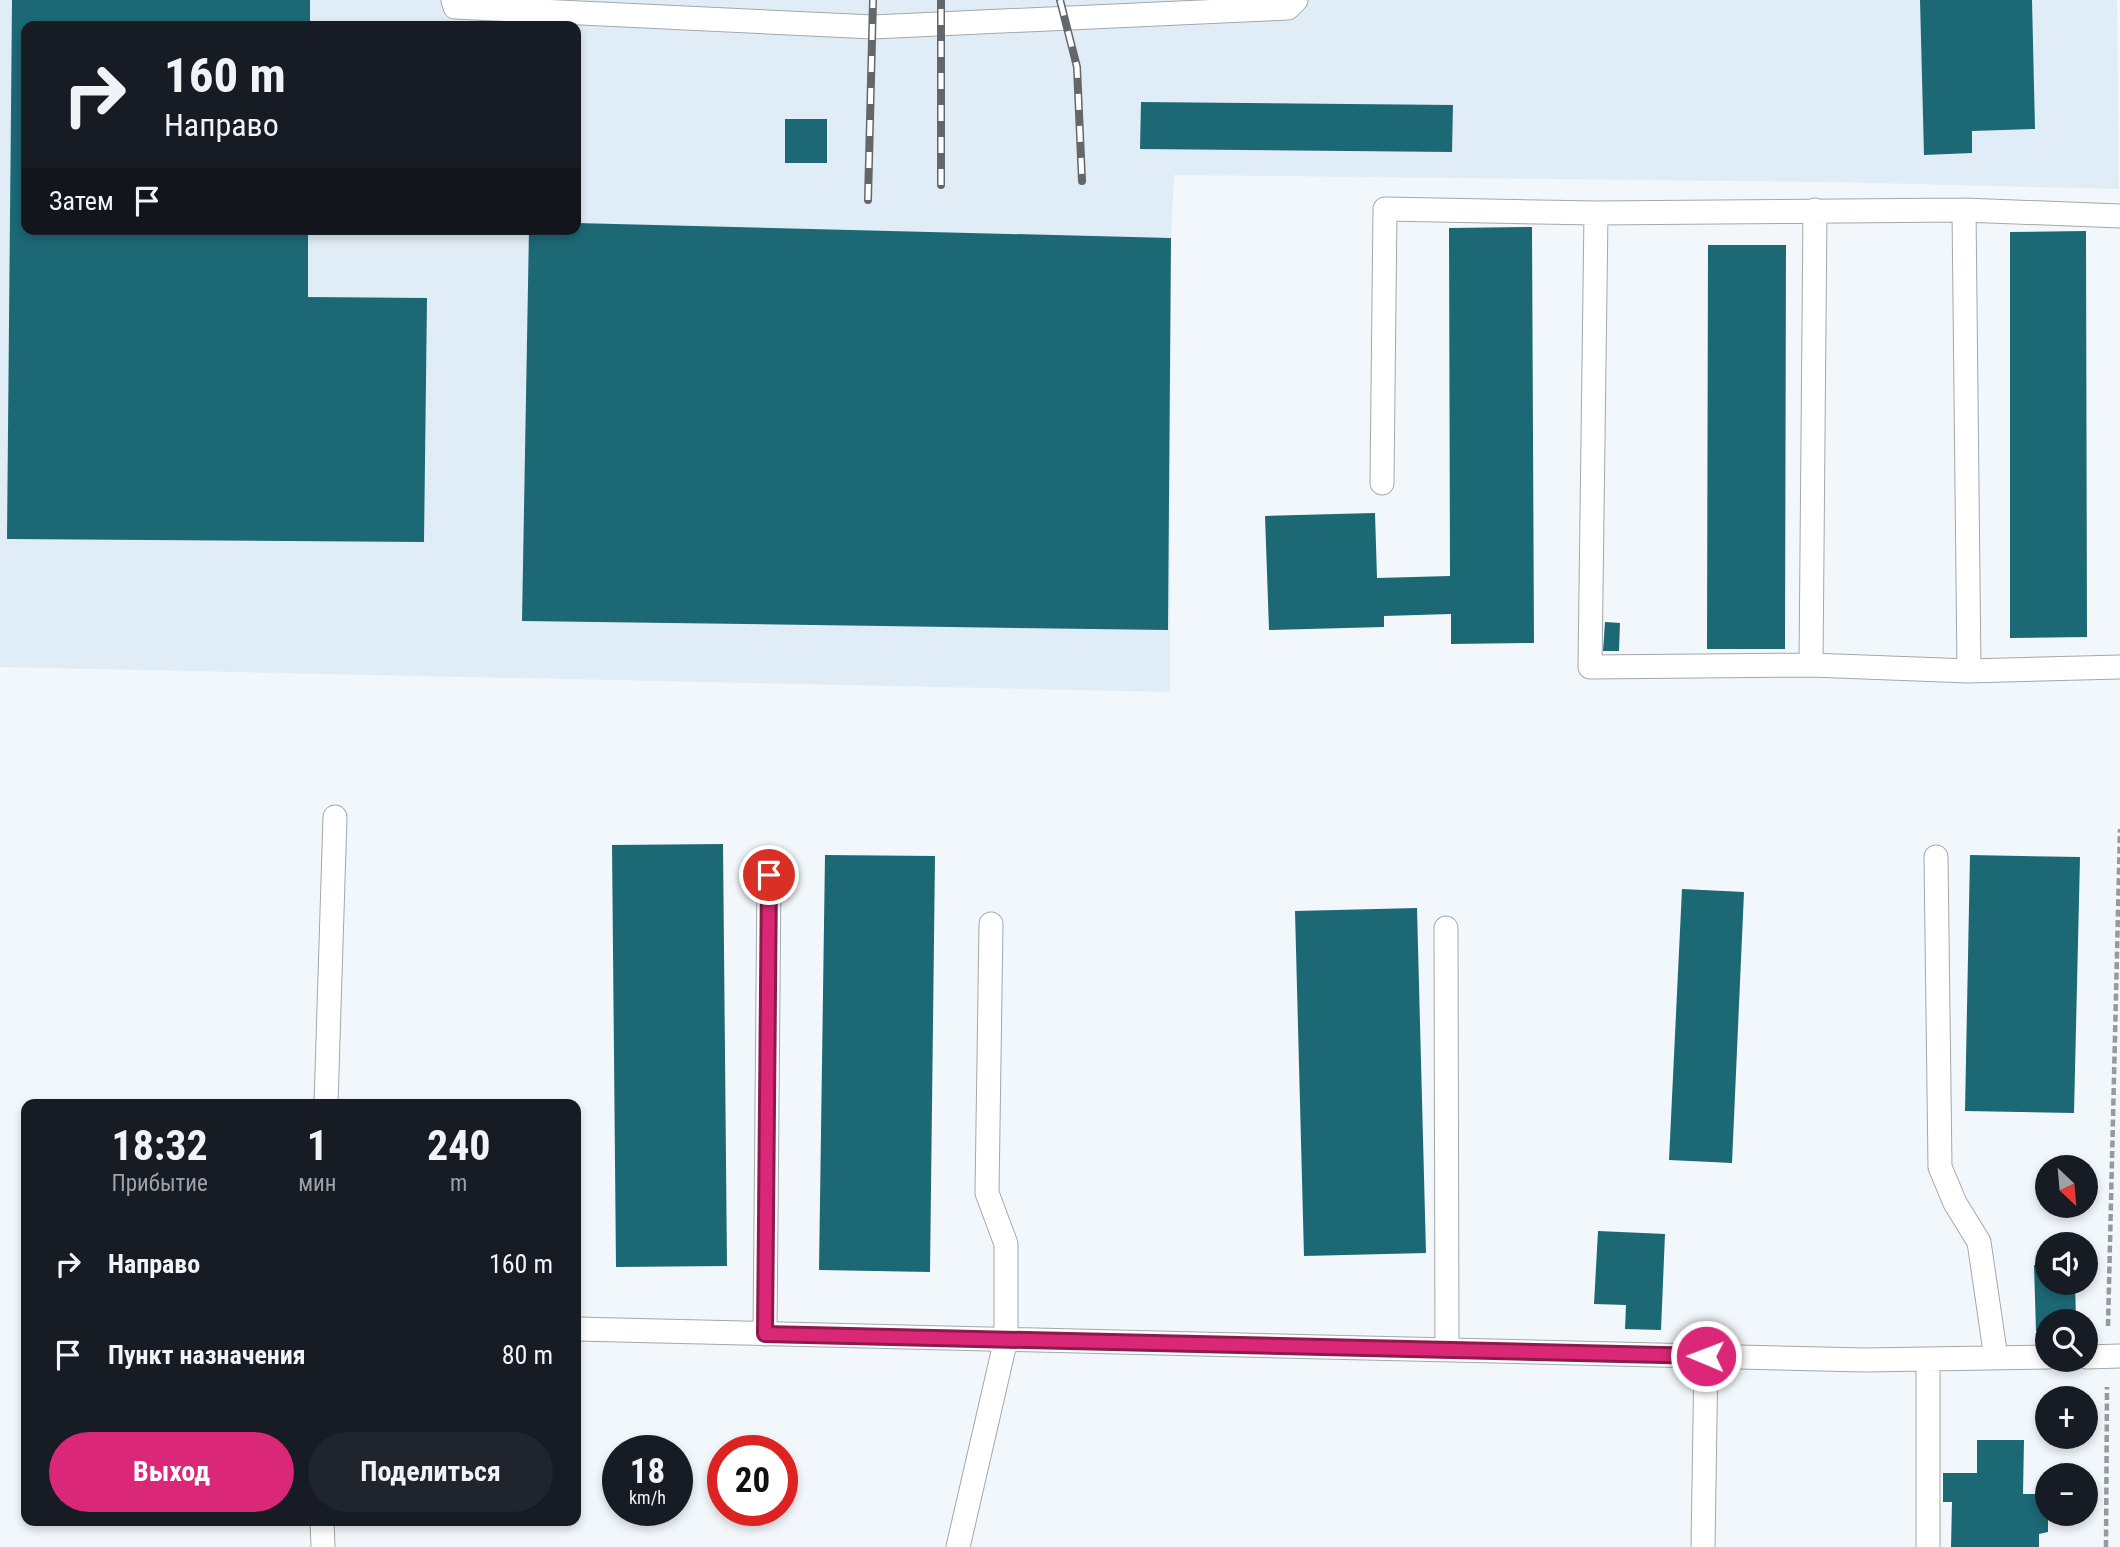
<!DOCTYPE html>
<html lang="ru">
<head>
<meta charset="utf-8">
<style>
  body { margin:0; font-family:"Roboto Condensed",sans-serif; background:#20242c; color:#f1f3f6; height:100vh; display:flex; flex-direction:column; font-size:26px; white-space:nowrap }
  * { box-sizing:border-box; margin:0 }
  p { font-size:23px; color:#9ea1a6 }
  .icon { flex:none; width:38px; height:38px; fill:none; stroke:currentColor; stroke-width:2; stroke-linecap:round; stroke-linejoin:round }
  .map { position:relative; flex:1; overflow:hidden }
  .sheet { position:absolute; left:21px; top:1099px; width:560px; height:427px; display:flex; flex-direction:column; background:#171b24; border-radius:14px; box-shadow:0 4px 10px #0003 }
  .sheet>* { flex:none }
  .hud { position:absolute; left:21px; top:21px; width:560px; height:214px; border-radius:14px; box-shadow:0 4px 10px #0003; background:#171b24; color:#f1f3f6; overflow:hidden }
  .needle { width:46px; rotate:154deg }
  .controls { position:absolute; left:2035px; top:1155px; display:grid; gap:14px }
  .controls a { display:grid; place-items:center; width:63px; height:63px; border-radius:50%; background:#171b24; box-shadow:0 4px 10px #0003; font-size:35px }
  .speed { position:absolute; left:602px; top:1435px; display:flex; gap:14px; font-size:35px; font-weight:700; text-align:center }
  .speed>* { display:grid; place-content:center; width:91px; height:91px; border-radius:50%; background:#171b24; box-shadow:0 4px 10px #0003; line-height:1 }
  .speed small { font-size:18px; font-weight:400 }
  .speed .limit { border:10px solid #d22; background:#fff; color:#111 }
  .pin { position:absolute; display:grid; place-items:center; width:60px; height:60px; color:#fff; margin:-30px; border:4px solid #fff; border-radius:50%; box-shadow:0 2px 7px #0007 }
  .me { position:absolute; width:77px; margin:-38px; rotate:271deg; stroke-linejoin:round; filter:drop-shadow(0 0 5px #0008) }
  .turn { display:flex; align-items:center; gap:24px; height:147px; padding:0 28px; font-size:32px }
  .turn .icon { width:91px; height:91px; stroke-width:2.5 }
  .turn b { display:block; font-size:49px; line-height:60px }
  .then { display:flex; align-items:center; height:66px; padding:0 28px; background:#0003; gap:14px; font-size:26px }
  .eta { display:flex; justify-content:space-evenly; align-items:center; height:119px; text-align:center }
  .eta b { font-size:42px; font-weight:700; line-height:49px }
  .primary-button { display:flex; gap:14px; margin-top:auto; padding:14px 28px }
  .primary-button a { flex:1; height:80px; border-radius:42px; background:#db2777; color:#fff; font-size:28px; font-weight:700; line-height:80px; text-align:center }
  .primary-button a+a { background:#20242c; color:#f1f3f6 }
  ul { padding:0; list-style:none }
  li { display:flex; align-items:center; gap:21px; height:91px; padding:0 28px }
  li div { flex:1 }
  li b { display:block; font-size:26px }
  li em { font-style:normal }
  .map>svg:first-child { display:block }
  .built { fill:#e1edf6; fill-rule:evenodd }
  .building { fill:#1d6875 }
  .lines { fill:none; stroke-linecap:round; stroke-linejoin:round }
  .lane-casing { stroke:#a3a8ab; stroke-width:25 }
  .path { stroke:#969a9d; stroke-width:4.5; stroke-dasharray:7 3.5; stroke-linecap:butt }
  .lane { stroke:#fff; stroke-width:23 }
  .rail-casing { stroke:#64676a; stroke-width:8 }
  .rail { stroke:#fff; stroke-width:5; stroke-dasharray:16; stroke-linecap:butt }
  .route-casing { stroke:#8e194d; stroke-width:18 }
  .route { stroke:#db2777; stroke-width:12 }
</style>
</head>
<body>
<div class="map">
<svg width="2120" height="1547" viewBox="0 0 2120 1547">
  <rect width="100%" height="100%" fill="#f2f7fb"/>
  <!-- built -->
  <path class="built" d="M0 0H2117L2119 189 1832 182 1174 175 1171 238 1170 692 0 667ZM26 26H576V229H26Z"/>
  <!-- building -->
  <path class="building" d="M12 0H310V26H26V229H308V297L427 298 424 542 7 539Z
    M1920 0H2032L2035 129 1972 131V153L1924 155Z
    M1141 102 1453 105 1452 152 1140 149Z
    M785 119H827V163H785Z
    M576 223 1171 238 1168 630 522 621 529 229H576Z
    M1532 227 1534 643 1451 644V614L1384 616V627L1269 630 1265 516 1375 513 1377 578 1450 576 1449 228Z
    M2086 231 2087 637 2010 638V232Z
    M1708 245H1786L1785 649H1707Z
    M1605 622 1620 623 1619 651H1603Z
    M723 844 727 1266 616 1267 612 845Z
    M825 855 935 856 930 1272 819 1270Z
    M1970 855 2080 857 2074 1113 1965 1111Z
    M1682 889 1744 892 1732 1163 1669 1160Z
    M1417 908 1426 1253 1304 1256 1295 911Z
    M1598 1231 1665 1234 1661 1330 1625 1329 1626 1305 1594 1304Z
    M2034 1265H2048V1283H2075L2076 1321H2048V1330L2036 1331Z
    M1977 1440H2024L2023 1494H2048V1532L2039 1534V1547H1951L1952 1502H1943V1473H1977Z"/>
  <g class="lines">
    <defs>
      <path id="lane" d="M453 0 455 7 873 27 1288 8 1296 0
        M1964 210 1969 671
        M1596 213 1590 667 1811 665 1969 671 2120 667
        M1382 483 1385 209 1596 213 1964 210 2120 216
        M1811 665 1815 210
        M1936 857 1940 1167 1955 1203 1979 1242 1996 1358
        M1446 928 1447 1350
        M326 1104 335 817
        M576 1329 1865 1360 2048 1357
        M765 1334 769 875
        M2086 1357 2120 1356
        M322 1521 323 1547
        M958 1547 1006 1339V1244L987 1193 991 924
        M1703 1547 1706 1356
        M1928 1547V1359"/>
    </defs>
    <!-- lane casing -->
    <use href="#lane" class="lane-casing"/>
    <!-- path -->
    <path class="path" d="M2108 1326 2120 829
      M2106 1547 2107 1387"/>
    <!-- lane -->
    <use href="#lane" class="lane"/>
    <defs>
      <path id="rail" d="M1060 0 1077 67 1082 181
        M941 185V0
        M868 200 873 0"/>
    </defs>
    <!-- rail casing -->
    <use href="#rail" class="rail-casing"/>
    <!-- rail -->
    <use href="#rail" class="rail"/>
  </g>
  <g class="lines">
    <defs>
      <path id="route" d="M769 875 765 1334 1706 1356"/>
    </defs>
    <!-- route casing -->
    <use href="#route" class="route-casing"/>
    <!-- route -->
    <use href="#route" class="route"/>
  </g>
</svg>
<div class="controls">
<a><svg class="needle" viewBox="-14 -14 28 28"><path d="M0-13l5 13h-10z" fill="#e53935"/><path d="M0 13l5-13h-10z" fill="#9ea1a6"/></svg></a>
<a><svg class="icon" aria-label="sound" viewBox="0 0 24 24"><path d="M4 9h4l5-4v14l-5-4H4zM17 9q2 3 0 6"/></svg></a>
<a><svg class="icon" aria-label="search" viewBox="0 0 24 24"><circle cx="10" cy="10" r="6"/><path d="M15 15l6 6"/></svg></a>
<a>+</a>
<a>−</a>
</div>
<div class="speed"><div>18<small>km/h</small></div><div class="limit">20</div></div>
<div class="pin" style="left:769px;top:875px;background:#d93025"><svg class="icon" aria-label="arrive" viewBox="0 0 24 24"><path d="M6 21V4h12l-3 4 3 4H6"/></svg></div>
<svg class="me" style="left:1706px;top:1356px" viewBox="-20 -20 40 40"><circle r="17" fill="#db2777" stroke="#fff" stroke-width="3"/><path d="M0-11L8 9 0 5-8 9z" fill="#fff"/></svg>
<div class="hud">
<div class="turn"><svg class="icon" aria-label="right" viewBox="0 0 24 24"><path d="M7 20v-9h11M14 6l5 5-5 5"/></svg><div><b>160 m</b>Направо</div></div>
<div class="then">Затем<svg class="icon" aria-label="arrive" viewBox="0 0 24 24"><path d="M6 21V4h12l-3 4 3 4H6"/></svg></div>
</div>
<section class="sheet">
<div class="eta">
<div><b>18:32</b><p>Прибытие</p></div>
<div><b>1</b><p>мин</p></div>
<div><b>240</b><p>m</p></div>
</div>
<ul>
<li><svg class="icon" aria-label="right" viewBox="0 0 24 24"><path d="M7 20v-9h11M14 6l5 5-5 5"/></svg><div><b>Направо</b></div><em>160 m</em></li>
<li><svg class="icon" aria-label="arrive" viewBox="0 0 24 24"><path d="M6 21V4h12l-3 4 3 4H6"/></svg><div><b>Пункт назначения</b></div><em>80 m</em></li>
</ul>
<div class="primary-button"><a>Выход</a><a>Поделиться</a></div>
</section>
</div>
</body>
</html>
